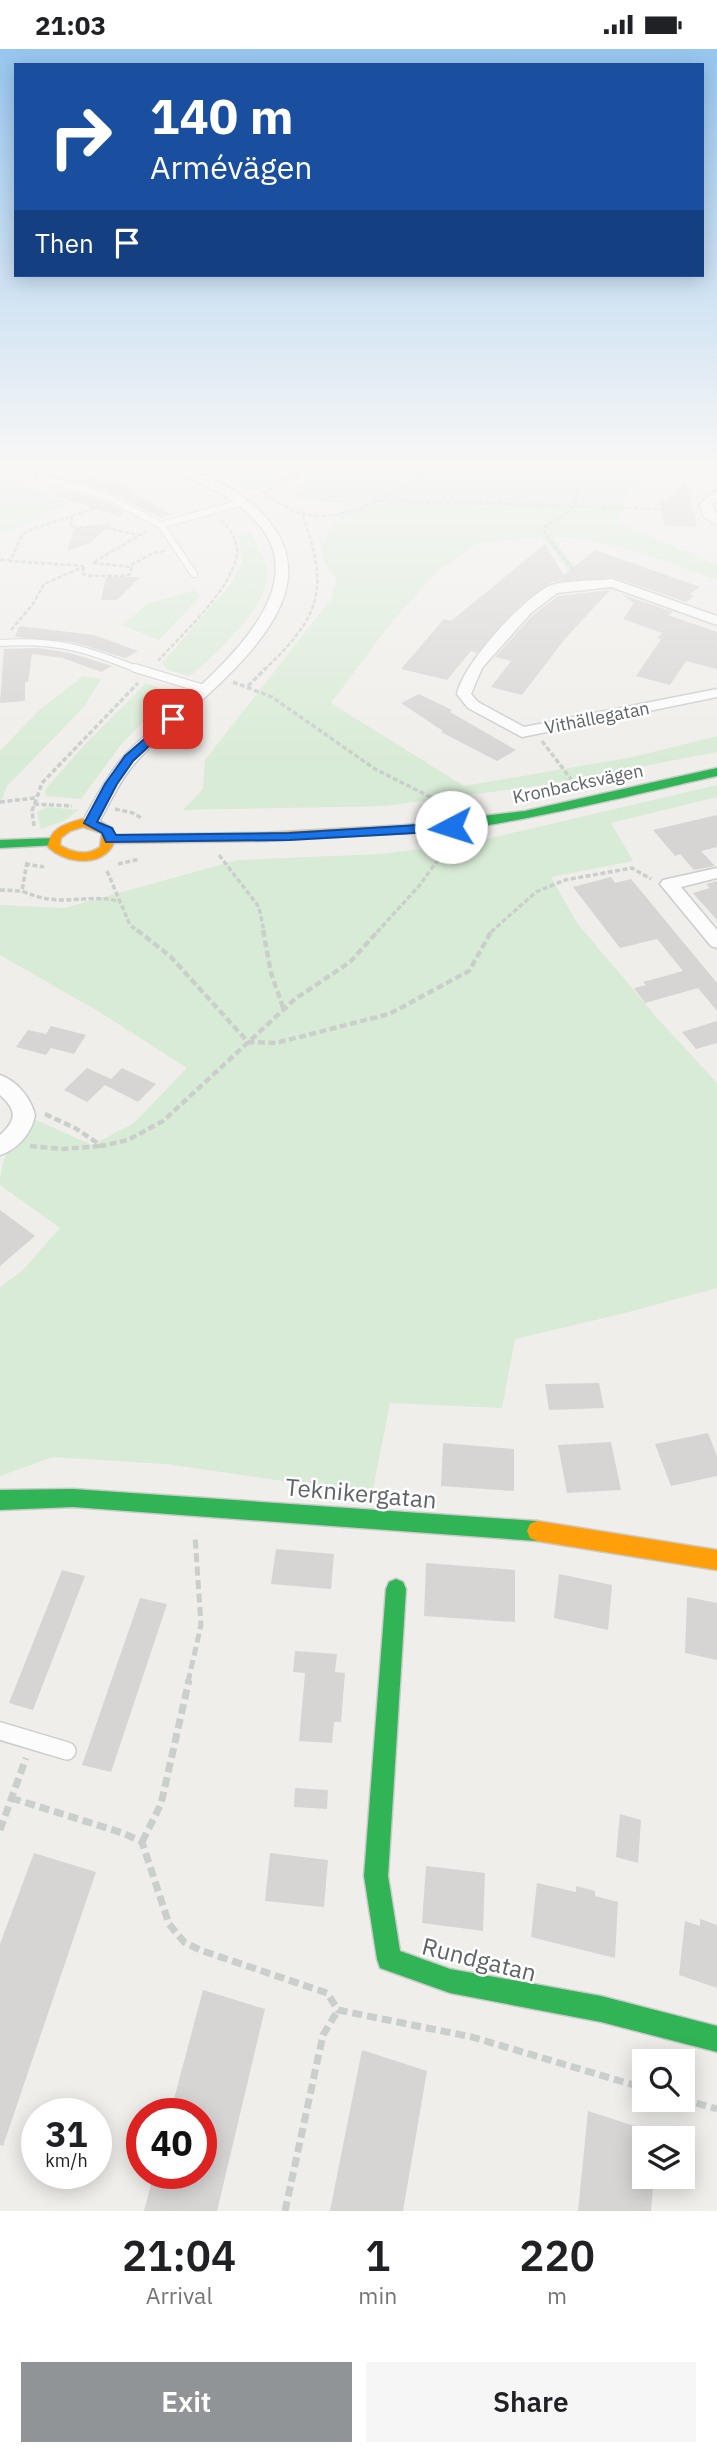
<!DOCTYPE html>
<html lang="en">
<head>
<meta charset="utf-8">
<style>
  body { margin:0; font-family:"IBM Plex Sans",sans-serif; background:#f6f6f6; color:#202124; height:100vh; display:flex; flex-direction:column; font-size:26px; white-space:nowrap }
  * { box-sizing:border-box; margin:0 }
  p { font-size:23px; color:#757577 }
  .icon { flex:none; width:38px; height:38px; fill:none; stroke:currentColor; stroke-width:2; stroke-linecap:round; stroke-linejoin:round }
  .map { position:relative; height:2162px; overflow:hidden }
  .sheet { display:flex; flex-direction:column; background:#fff; flex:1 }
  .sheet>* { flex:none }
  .banner { position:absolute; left:14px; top:14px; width:690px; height:214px; border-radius:0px; box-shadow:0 4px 18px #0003; background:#1a4fa0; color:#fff; overflow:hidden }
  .controls { position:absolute; left:632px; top:2000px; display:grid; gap:14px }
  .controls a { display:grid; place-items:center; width:63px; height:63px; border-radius:0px; background:#fff; box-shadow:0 4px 18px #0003; font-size:35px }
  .speed { position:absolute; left:21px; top:2049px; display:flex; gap:14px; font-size:35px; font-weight:700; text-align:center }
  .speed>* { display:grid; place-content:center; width:91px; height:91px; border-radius:50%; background:#fff; box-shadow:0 4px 18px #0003; line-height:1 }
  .speed small { font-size:18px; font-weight:400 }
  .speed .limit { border:10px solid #d22; background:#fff; color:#111 }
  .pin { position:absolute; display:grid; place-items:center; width:60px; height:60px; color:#fff; margin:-30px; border-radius:14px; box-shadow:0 4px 10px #0006 }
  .me { position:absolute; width:77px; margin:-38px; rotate:265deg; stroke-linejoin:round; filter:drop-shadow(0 0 5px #0008) }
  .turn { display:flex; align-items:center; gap:24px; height:147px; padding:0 21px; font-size:32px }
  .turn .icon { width:91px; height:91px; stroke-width:2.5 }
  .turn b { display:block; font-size:49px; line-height:60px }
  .then { display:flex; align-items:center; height:66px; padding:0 21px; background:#0003; gap:14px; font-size:26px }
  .eta { display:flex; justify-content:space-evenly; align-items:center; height:119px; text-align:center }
  .eta b { font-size:42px; font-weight:600; line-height:49px }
  .primary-button { display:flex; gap:14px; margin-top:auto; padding:14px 21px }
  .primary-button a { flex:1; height:80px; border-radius:0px; background:#919496; color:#fff; font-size:28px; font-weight:600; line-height:80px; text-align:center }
  .primary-button a+a { background:#f6f6f6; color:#202124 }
  .status { display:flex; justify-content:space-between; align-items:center; height:49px; padding:0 35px; background:#fff; direction:ltr }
  .status svg { height:19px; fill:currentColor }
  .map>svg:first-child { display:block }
  .green { fill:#d8ebd6 }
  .building { fill:#d6d5d3 }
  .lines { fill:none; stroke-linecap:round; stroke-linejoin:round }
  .lane-far2-casing { stroke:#cbcccc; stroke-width:8 }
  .lane-far1-casing { stroke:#cbcccc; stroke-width:10 }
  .lane-casing { stroke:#cbcccc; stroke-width:20 }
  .street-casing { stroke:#cbcccc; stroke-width:3 }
  .fast-casing { stroke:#cacacb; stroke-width:3 }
  .slow-casing { stroke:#cacacb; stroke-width:3 }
  .path-far4 { stroke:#cacfcc; stroke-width:2.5; stroke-dasharray:4.5 2; stroke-linecap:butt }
  .path-far3 { stroke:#cacfcc; stroke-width:3.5; stroke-dasharray:5 2.5; stroke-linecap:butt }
  .path-far2 { stroke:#cacfcc; stroke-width:4.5; stroke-dasharray:7 3.5; stroke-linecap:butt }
  .path-far1 { stroke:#cacfcc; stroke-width:5; stroke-dasharray:9 4.5; stroke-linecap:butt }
  .path { stroke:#cacfcc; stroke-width:7; stroke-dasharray:10 5; stroke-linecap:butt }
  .lane-far2 { stroke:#fdfcfc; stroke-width:6 }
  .lane-far1 { stroke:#fdfcfc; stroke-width:8 }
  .lane { stroke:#fdfcfc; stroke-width:17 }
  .street { fill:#fdfcfc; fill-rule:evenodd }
  .fast { fill:#30b455; fill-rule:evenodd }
  .slow { fill:#ff9f0a; fill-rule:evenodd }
  .route { fill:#1a73e8; stroke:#114b97; stroke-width:2 }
  .labels { text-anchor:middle; stroke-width:5; stroke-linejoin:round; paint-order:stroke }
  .far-street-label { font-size:18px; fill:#5f6368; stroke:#fff }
  .near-street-label { font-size:24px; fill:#5f6368; stroke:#fff }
</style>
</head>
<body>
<div class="status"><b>21:03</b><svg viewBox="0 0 49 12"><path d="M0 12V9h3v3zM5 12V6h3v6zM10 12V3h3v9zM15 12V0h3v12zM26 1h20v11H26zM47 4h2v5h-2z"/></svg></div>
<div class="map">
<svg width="717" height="2162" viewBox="0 0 717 2162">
  <rect width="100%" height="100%" fill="#efeeea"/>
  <!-- green -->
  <path class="green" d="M0 413H52L20 416 5 424 18 435 67 454 0 487Z
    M241 413H673L631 438 617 473 717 516V531C663 512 611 489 553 488L585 531H576L542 488 478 494 440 520 390 575 331 654 464 737 633 708 717 687V703L545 736 385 757 183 761 203 740 205 711 331 550 337 530C306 498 330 486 347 455L294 448 315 421 285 413 279 431 250 442 236 435Z
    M251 484C256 495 264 508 267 519 274 554 214 607 190 627L168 621 162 614 230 536 242 513 239 486Z
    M196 541 200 548 159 591 122 576 149 554Z
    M83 627 101 630 84 658 7 737 0 755V702L38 662Z
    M146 634 162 640 169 648 123 693 81 750 46 747 45 741 85 695Z
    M717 736V748L611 774 633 812 551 828 577 874 658 970 717 1034V1239L625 1264 515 1290 502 1359 390 1354 372 1445 166 1415 53 1408 0 1427V1238L22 1222 60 1179 0 1136C0 1111 13 1088 27 1067L92 1096 134 1074 187 1019 101 964 0 906V856L64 859 238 811 381 805 478 792Z
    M47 758 79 761 64 772 41 780 37 763Z"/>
  <!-- building -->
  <path class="building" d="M88 428 112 436 108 428 171 466 161 469 109 442 78 433Z
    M687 435 697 478 665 477 660 454Z
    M63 441 104 452 124 463 122 468 53 446Z
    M112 474 90 494 67 502 74 479Z
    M545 495 564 526 595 501 700 538 690 545 694 547 686 553 613 528 552 533 521 555 477 604 471 602 447 631 401 620 444 570 451 572Z
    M106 528H140L117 551H101Z
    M610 541 564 591 522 646 491 638 511 612 495 608 533 566 558 547Z
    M621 545 673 563 668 566 717 583V620L686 612 670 636 636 627 661 590 657 589 662 584 623 570 634 554Z
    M19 577 94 586 138 602 125 609 73 593 15 588Z
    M38 599 70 604 112 617 101 623 63 609 32 605 28 633H25V652L0 654 4 600Z
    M419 645 452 661 450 663 516 701 497 712 441 683 443 682 401 654Z
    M717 766V798L701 802 715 817 694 821 680 805 675 807 653 781Z
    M611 828 615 834 631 830 717 934V962L698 939 645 954 634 939 646 936 643 933 683 922 657 890 620 899 573 838Z
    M717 832V871L693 844 710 839 706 835Z
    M717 972V994L696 1000 682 983Z
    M51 977 86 986 74 1005 51 999 46 1006 16 998 28 981 46 985Z
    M87 1019 111 1030 122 1019 156 1035 138 1053 105 1036 87 1053 64 1041Z
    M0 1161 35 1187 0 1217Z
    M599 1334 604 1359 549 1361 545 1335Z
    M708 1384 717 1407V1427L671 1437 655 1395Z
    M611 1393 621 1441 567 1444 558 1396Z
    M443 1394 514 1400V1442L441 1437Z
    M276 1500 334 1505 331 1540 271 1535Z
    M426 1514 515 1521V1573L424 1567Z
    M62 1521 85 1527 33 1661 9 1654Z
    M559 1525 612 1536 608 1581 554 1569Z
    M687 1548 717 1554V1611L685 1604Z
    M140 1549 167 1555 111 1723 82 1716Z
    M295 1602 337 1605 335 1623 345 1624 341 1673H334L332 1694 299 1692 305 1624 293 1623Z
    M295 1739 328 1741 327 1760 294 1758Z
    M620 1765 641 1771 638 1814 616 1808Z
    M34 1804 96 1823 3 2097 0 2096V1895Z
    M270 1804 328 1811 324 1858 265 1852Z
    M426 1817 485 1824 483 1882 422 1874Z
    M537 1834 576 1843V1837L595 1842V1847L618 1853 615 1909 531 1888Z
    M700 1870 717 1876V1939L679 1926 685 1872 700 1877Z
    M203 1941 265 1960 217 2162H144L154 2124H201V2065H170Z
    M362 2001 427 2022 403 2162H330Z
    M588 2062 644 2080V2128H654L651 2162H578Z"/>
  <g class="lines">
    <defs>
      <path id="lane-far2" d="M39 428 106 447 161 476 194 525
        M161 476 243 453
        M0 594C57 590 87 600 139 621"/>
      <path id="lane-far1" d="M135 619 204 640"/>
      <path id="lane" d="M0 1682 67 1702"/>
      <path id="street" d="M142 413C180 413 226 432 254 457 360 550 191 650 135 714 118 733 109 757 96 778L90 779 82 774C94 751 107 727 124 707 172 654 334 552 254 470 233 448 205 435 177 425 166 422 151 420 142 413Z
        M717 441V451L712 456 717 466V476L704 468 700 455Z
        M612 530 717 567V576L611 538 557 544 531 564 482 619 471 645 478 653 524 678 717 640V648L522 688 468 659 457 645C463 615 520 553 547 538 560 531 596 532 612 530Z
        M717 819V829L681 838 717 881V899L711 897 660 835 663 831Z
        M0 1026C17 1032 31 1049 35 1066 32 1084 17 1101 0 1106V1086C17 1071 17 1061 0 1046Z"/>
      <path id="fast" d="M717 719V727C674 736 425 799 402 780L408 776 525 762Z
        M53 789 57 790V796L0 799V791Z
        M73 1440 537 1472 544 1475 547 1482 544 1489 537 1492 73 1458 0 1461V1441Z
        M396 1530 403 1533 406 1540 388 1827 400 1902 450 1920 601 1947 717 1977V2003L601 1973 450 1944 380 1919 377 1910 364 1827 386 1540 389 1533Z"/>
      <path id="slow" d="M82 770 101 773 112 779 114 786 263 784 408 776 414 780 408 784 263 792 114 794C103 819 65 815 48 798 50 779 65 775 82 770ZM83 778 102 784 100 798C87 807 73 804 60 796L61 789 70 782Z
        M537 1472 717 1501V1521L537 1492 530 1489 527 1482 530 1475Z"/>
    </defs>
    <!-- lane-far2 casing -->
    <use href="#lane-far2" class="lane-far2-casing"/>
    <!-- lane-far1 casing -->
    <use href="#lane-far1" class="lane-far1-casing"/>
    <!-- lane casing -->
    <use href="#lane" class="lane-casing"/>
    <!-- street casing -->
    <use href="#street" class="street-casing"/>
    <!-- fast casing -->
    <use href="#fast" class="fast-casing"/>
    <!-- slow casing -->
    <use href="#slow" class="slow-casing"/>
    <!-- path-far4 -->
    <path class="path-far4" d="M121 413 134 416
      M571 413C580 431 583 453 564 466 557 471 550 473 544 479L545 485 573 521
      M262 443C274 450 286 460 300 464 349 478 406 437 445 413
      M262 444 320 413
      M374 451 691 461
      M72 467 71 478 107 479 139 486
      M0 511H10
      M94 513 147 482
      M93 514 132 518 130 525 125 527H88L82 524 85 517 10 512 21 488 27 482 98 458
      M131 516 153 504 165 502
      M11 581 33 555 44 535 83 518
      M158 612C181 586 233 540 237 504 238 491 230 480 221 471
      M264 621C321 567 330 540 302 465"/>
    <!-- path-far3 -->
    <path class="path-far3" d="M233 633 272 648 375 720 452 759
      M248 637 266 619
      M542 692 577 738
      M0 753 35 749
      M34 755 72 757
      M115 760 133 764 143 770
      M34 777 32 762 42 734 138 634
      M219 806 259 858 264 883
      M27 813 22 842C63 860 81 844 119 852
      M25 815 44 818
      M118 815 140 810
      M107 822 130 876 139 883
      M0 841 22 842
      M377 883 419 837 448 797
      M491 883 536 843 565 831 632 819 651 830"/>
    <!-- path-far2 -->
    <path class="path-far2" d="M137 881 171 908 248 993 276 994 389 965 469 922 492 881
      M263 881 271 924 284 961
      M45 1065 75 1079 102 1097 128 1091 163 1072 295 950 350 913 379 881
      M30 1097 62 1100 101 1097"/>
    <!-- path-far1 -->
    <path class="path-far1" d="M188 1633 201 1576 195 1486"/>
    <!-- path -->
    <path class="path" d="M11 1749 123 1784 142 1793 169 1875 184 1893 200 1901 327 1944 338 1961 472 1988 644 2039
      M0 1781 26 1709
      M142 1793 161 1755 189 1631
      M682 2050 717 2060
      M285 2162 323 1986 338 1961"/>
    <!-- lane-far2 -->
    <use href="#lane-far2" class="lane-far2"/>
    <!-- lane-far1 -->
    <use href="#lane-far1" class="lane-far1"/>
    <!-- lane -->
    <use href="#lane" class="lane"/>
    <!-- street -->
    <use href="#street" class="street"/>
    <!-- fast -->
    <use href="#fast" class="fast"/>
    <!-- slow -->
    <use href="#slow" class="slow"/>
  </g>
  <!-- sky -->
  <linearGradient id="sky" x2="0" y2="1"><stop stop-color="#97c6ef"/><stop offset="0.58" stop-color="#f8f7f6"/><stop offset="1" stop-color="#f8f7f6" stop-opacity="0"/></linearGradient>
  <rect width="717" height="716" fill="url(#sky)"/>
  <!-- route -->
  <path class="route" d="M169 668 178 670 133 712 117 735 97 773 112 779 116 786 289 784 451 774 458 778 451 782 289 791 106 793 102 784 84 774 105 735 125 707Z"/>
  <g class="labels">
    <!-- far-street labels -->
    <g class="far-street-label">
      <text transform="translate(597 669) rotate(-11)" y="6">Vithällegatan</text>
      <text transform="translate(578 735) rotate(-12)" y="6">Kronbacksvägen</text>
    </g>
    <!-- near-street labels -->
    <g class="near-street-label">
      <text transform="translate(361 1445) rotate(5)" y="8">Teknikergatan</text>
      <text transform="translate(479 1911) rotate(14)" y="8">Rundgatan</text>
    </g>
  </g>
</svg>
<div class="controls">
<a><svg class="icon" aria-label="search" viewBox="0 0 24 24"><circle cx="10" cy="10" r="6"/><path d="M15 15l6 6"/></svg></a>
<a><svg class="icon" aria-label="layers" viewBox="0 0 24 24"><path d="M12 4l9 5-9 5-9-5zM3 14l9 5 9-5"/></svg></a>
</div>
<div class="speed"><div>31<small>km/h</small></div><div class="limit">40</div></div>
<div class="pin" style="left:173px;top:670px;background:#d93025"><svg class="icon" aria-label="arrive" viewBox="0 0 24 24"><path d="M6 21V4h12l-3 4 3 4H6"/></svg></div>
<svg class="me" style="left:451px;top:778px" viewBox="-20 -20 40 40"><circle r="19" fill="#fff"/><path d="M0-13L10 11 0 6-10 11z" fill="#1a73e8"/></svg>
<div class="banner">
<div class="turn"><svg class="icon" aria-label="right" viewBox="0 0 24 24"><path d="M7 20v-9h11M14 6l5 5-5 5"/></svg><div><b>140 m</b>Armévägen</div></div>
<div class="then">Then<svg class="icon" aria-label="arrive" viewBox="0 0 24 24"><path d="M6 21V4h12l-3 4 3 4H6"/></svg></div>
</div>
</div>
<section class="sheet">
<div class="eta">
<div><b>21:04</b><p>Arrival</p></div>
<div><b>1</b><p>min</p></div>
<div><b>220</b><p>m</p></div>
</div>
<div class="primary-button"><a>Exit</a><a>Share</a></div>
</section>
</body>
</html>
